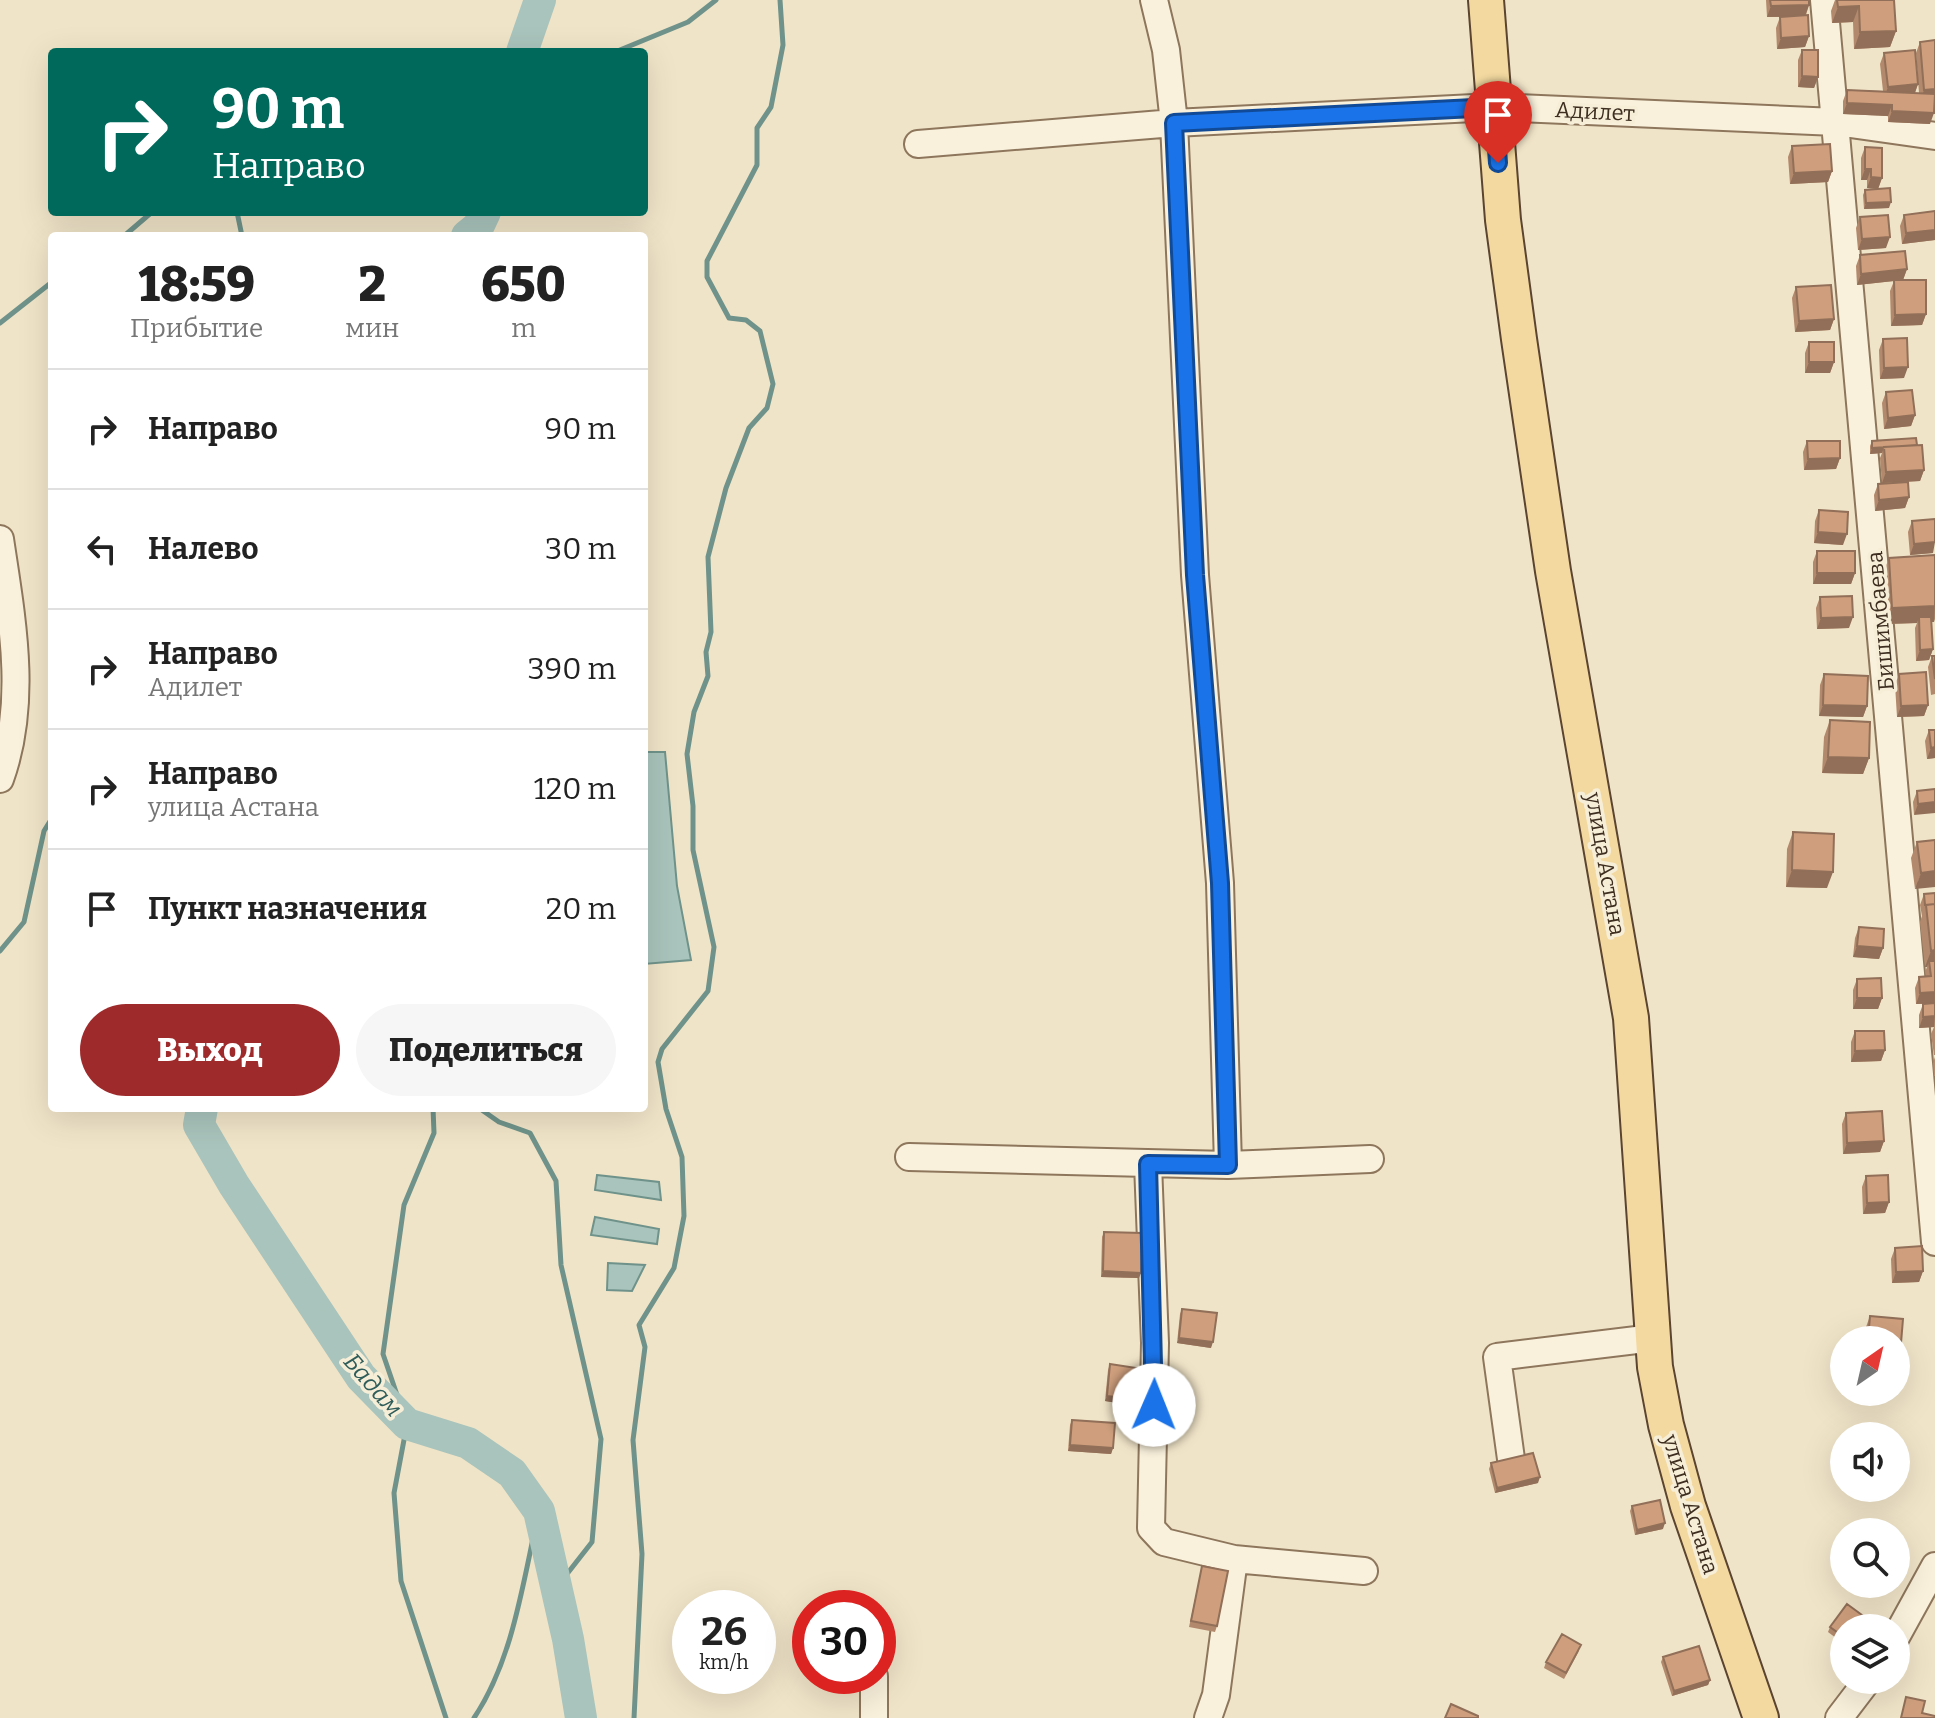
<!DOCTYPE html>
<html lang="ru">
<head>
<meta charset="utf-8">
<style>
  body { margin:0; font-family:Bitter,serif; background:#f6f6f6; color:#222; height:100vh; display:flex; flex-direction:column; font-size:30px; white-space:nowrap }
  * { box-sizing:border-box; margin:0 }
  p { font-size:26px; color:#767676 }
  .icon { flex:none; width:44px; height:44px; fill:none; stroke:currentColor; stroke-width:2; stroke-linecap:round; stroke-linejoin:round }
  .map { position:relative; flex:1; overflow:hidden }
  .sheet { position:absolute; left:48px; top:232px; width:600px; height:880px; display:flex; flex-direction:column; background:#fff; border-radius:8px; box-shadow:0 8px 32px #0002 }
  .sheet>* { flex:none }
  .guide { position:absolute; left:48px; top:48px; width:600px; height:168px; border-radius:8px; box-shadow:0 8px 32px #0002; background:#00695c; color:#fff; overflow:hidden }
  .needle { width:52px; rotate:34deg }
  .buttons { position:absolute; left:1830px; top:1326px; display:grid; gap:16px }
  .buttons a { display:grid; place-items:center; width:80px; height:80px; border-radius:50%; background:#fff; box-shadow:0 8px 32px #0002; font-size:40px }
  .speed { position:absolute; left:672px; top:1590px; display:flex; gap:16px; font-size:40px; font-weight:700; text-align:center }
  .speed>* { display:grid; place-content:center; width:104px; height:104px; border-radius:50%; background:#fff; box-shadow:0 8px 32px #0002; line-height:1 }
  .speed small { font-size:20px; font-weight:400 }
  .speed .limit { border:12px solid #d22; background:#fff; color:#111 }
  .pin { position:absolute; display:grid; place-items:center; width:68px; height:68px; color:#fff; margin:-82px -34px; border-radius:50% 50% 50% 0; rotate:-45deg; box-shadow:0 0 8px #0007 }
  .pin .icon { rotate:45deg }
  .me { position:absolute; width:88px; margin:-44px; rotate:1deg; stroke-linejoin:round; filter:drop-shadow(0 0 6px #0008) }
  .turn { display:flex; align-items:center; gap:28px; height:168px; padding:0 32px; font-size:36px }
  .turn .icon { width:104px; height:104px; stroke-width:2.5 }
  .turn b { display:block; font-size:56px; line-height:68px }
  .eta { display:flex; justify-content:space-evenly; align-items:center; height:136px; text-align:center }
  .eta b { font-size:48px; font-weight:800; line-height:56px }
  .primary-button { display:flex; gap:16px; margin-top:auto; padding:16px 32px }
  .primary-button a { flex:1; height:92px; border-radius:48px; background:#9e2a2b; color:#fff; font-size:32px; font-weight:800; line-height:92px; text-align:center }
  .primary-button a+a { background:#f6f6f6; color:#222 }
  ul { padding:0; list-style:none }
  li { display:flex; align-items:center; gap:24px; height:120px; padding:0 32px; border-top:2px solid #e0e0e0 }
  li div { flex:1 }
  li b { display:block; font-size:30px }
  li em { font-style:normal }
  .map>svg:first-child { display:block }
  .water { fill:#a9c4bc; stroke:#6f938a; stroke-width:2 }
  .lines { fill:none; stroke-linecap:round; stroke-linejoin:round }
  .stream { stroke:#6f938a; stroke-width:5 }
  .river { stroke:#a9c4bc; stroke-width:32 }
  .minor-casing { stroke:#8d765c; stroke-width:30 }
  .major-casing { stroke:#5b4430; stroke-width:38 }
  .minor { stroke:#faf1dc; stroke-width:26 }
  .major { stroke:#f3d9a0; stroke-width:34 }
  .wall { fill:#b2896c }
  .shaded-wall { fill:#916f58 }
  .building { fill:#cf9f7d; stroke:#916f58; stroke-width:2 }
  .route-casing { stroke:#114b97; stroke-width:20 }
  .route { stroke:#1a73e8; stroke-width:14 }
  .labels { text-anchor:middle; stroke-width:7; stroke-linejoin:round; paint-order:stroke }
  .street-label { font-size:22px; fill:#3d2e20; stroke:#f7eed8 }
  .water-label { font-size:24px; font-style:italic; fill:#2f5d5a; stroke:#f7eed8 }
</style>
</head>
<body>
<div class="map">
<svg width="1935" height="1718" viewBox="0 0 1935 1718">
  <rect width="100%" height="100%" fill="#f0e4c8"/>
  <!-- water -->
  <path class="water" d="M644 752H665L677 886 691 960 644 964Z
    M597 1175 659 1182 661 1200 595 1190Z
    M595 1217 659 1229 657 1244 591 1235Z
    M608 1263 645 1265 632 1291 607 1290Z"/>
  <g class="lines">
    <!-- stream -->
    <path class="stream" d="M615 52 688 22 716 0
      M237 212 242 236
      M124 236 152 212
      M0 323 52 282
      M0 951 24 922 44 831 52 818
      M433 1108 434 1133 404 1205 383 1354 407 1424 394 1493 401 1581 446 1718
      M479 1108 499 1122 530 1133 556 1181 561 1265 601 1439 592 1542 556 1588
      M474 1718C514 1658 523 1580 539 1511
      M634 1718 642 1554 633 1440 645 1347 639 1325 674 1268 684 1216 682 1157 666 1109 658 1062 662 1049 708 991 714 947 693 850V806L687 754 694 712 708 676 706 652 711 632 708 557 726 488 749 428 767 408 773 384 760 331 746 320 729 318 707 277V261L757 165V128L771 107 783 45 780 0"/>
    <!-- river -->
    <path class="river" d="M522 52 540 0
      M467 236 478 227 485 212
      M202 1108 199 1125 234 1185 361 1377 407 1424 468 1443 512 1473 539 1511 568 1639 581 1718"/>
    <defs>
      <path id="minor" d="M1154 0 1166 50 1174 123 1195 575 1220 883 1228 1165
        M1824 0 1935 1242
        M918 144 1174 123 1494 107 1836 122 1935 136
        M0 539C12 619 28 702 0 779
        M909 1157 1228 1165 1370 1159
        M1148 1164 1155 1343 1151 1528 1164 1542 1234 1559 1216 1695 1208 1718
        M1511 1459 1497 1357 1653 1338
        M1234 1559 1364 1571
        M1896 1637 1935 1566
        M874 1676V1718
        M1839 1718 1868 1680"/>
      <path id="major" d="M1486 0 1503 220 1519 339 1553 571 1631 1018 1655 1367 1666 1425 1688 1506 1761 1718"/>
    </defs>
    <!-- minor casing -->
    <use href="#minor" class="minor-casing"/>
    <!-- major casing -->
    <use href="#major" class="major-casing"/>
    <!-- minor -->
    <use href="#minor" class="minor"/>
    <!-- major -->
    <use href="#major" class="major"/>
  </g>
  <!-- wall -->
  <path class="wall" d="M1766 0H1809V5L1806 15 1809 36 1805 47 1777 49 1776 28 1780 17H1785H1767Z
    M1835 0H1894L1896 31 1890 47 1854 49 1853 22 1832 23 1831 11Z
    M1920 42 1930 124 1888 122V116L1843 114V101L1847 90 1883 91 1880 64 1884 53 1918 84 1915 93H1919L1916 53Z
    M1802 50 1818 77 1814 88 1798 87V60Z
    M1792 146 1832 171 1828 182 1790 184 1788 157Z
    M1865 147 1882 178 1878 189 1867 188V180H1861V158Z
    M1865 190 1889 208 1864 209 1863 195Z
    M1935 211V240L1902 244 1900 226 1904 215Z
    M1860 217 1886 248 1858 250 1856 228Z
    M1860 255 1907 269 1903 280 1926 314 1922 325 1891 326 1890 291 1894 281 1857 285 1856 266Z
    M1796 287 1834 319 1830 330 1795 332 1792 298Z
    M1883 339 1904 378 1880 379 1879 350Z
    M1809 342 1834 362 1830 373H1805V353Z
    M1886 392 1915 415 1911 426 1884 429 1882 403Z
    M1807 441 1840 458 1836 469 1804 470 1803 452Z
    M1872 441 1917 445 1924 470 1920 481 1882 483 1880 458 1882 453 1870 454V446Z
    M1878 484 1909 497 1905 508 1875 511 1874 495Z
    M1819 510 1843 545 1814 543 1815 521Z
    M1912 521 1933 553 1910 555 1908 532Z
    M1817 551 1855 573 1851 584H1813V562Z
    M1935 555V619L1934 622H1931L1933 649 1929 660 1916 661 1915 628 1917 623 1886 624 1883 574 1889 558Z
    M1820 597 1849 628 1817 629 1816 608Z
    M1932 656H1935V694L1931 695 1928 667Z
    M1824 674 1867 706 1863 717 1819 716 1820 685Z
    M1899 674 1928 705 1924 716 1897 717 1895 685Z
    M1830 720 1869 758 1863 774 1822 773 1824 737Z
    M1929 730 1935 758 1927 759 1925 741Z
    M1935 789 1914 815 1913 802 1917 791Z
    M1793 832 1827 888 1786 887 1787 849Z
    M1935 840 1915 889 1911 858 1917 842Z
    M1935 893V1055H1934L1931 1034 1934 1027 1919 1028V1015L1923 1004H1916L1915 988 1919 977H1926L1925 972 1927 967H1925L1920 922 1922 916 1920 905 1924 894Z
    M1859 927 1883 948 1879 959 1853 957 1855 938Z
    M1857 979 1882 998 1878 1009H1853V990Z
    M1855 1031 1885 1050 1881 1061 1851 1062V1042Z
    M1935 1057V1076H1934L1933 1063Z
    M1846 1113 1884 1141 1880 1152 1843 1154 1842 1124Z
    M1866 1176 1889 1202 1885 1213 1863 1214 1862 1187Z
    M1104 1232 1139 1278 1101 1277 1102 1237Z
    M1895 1248 1923 1271 1919 1282 1892 1283 1891 1259Z
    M1182 1309 1211 1348 1177 1343 1180 1314Z
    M1870 1316 1903 1319 1900 1355 1896 1365V1340H1865L1866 1327Z
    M1110 1364 1137 1406 1105 1401 1108 1370Z
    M1072 1420 1113 1448 1111 1454 1068 1451 1070 1425Z
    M1491 1463 1538 1483 1495 1493 1489 1469Z
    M1632 1506 1663 1529 1635 1535 1630 1511Z
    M1202 1566 1217 1626 1215 1632 1189 1627Z
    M1866 1618 1864 1624 1844 1628V1644L1828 1632 1830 1627Z
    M1579 1651 1564 1679 1544 1668 1546 1662Z
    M1663 1657 1710 1680 1708 1685 1672 1696 1661 1662Z"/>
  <!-- shaded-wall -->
  <path class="shaded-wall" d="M1809 5 1805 16 1767 17 1771 6Z
    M1859 6 1853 22 1832 23 1838 7Z
    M1896 31 1890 47 1854 49 1860 32Z
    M1809 36 1805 47 1777 49 1781 38Z
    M1802 76 1818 77 1814 88 1798 87Z
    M1918 84 1914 95 1884 98 1888 87Z
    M1935 89V100L1920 101 1924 90Z
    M1847 103 1892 105 1888 116 1843 114Z
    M1892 111 1934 113 1930 124 1888 122Z
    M1865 169H1871L1867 180H1861Z
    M1832 171 1828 182 1790 184 1794 173Z
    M1871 177 1882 178 1878 189 1867 188Z
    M1891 202 1889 208 1864 209 1866 203Z
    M1935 230V240L1902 244 1906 233Z
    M1890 237 1886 248 1858 250 1862 239Z
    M1907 269 1903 280 1857 285 1861 274Z
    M1926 314 1922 325 1891 326 1895 315Z
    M1834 319 1830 330 1795 332 1799 321Z
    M1809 362H1834L1830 373H1805Z
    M1908 367 1904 378 1880 379 1884 368Z
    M1915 415 1911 426 1884 429 1888 418Z
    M1884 447 1882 453 1870 454 1872 448Z
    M1840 458 1836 469 1804 470 1808 459Z
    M1924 470 1920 481 1882 483 1886 472Z
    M1909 497 1905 508 1875 511 1879 500Z
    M1818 532 1847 534 1843 545 1814 543Z
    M1935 542 1933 553 1910 555 1914 544Z
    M1817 573H1855L1851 584H1813Z
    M1935 606 1934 622H1919V617L1917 623 1886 624 1892 608Z
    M1853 617 1849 628 1817 629 1821 618Z
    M1933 649 1929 660 1916 661 1920 650Z
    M1823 705 1867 706 1863 717 1819 716Z
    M1928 705 1924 716 1897 717 1901 706Z
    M1935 747V758L1927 759 1931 748Z
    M1828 757 1869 758 1863 774 1822 773Z
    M1935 802V813L1914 815 1918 804Z
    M1792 870 1833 872 1827 888 1786 887Z
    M1935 871V887L1915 889 1921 873Z
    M1857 946 1883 948 1879 959 1853 957Z
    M1935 950V966L1929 961 1927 967H1925L1931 951Z
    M1935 992V1003L1916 1004 1920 993Z
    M1857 998H1882L1878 1009H1853Z
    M1935 1016 1934 1027 1919 1028 1923 1017Z
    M1885 1050 1881 1061 1851 1062 1855 1051Z
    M1884 1141 1880 1152 1843 1154 1847 1143Z
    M1889 1202 1885 1213 1863 1214 1867 1203Z
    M1103 1271 1141 1273 1139 1278 1101 1277Z
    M1923 1271 1919 1282 1892 1283 1896 1272Z
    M1179 1338 1213 1342 1211 1348 1177 1343Z
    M1896 1354 1900 1355 1896 1365Z
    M1107 1396 1139 1400 1137 1406 1105 1401Z
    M1070 1445 1113 1448 1111 1454 1068 1451Z
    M1540 1477 1538 1483 1495 1493 1497 1488Z
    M1665 1523 1663 1529 1635 1535 1637 1530Z
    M1710 1680 1708 1685 1672 1696 1674 1691Z"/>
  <!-- building -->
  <path class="building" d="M1770 0H1809V5L1771 6Z
    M1837 0H1894L1896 31 1860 32 1859 6 1838 7Z
    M1808 15 1809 36 1781 38 1780 17Z
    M1935 40V89L1924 90 1920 42Z
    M1802 50H1818V77L1802 76Z
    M1915 50 1918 84 1888 87 1884 53Z
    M1847 90 1935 94 1934 113 1892 111V105L1847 103Z
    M1830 144 1832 171 1794 173 1792 146Z
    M1865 147 1882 148V178L1871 177V169H1865Z
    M1890 188 1891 202 1866 203 1865 190Z
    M1935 211V230L1906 233 1904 215Z
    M1888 215 1890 237 1862 239 1860 217Z
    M1905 251 1907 269 1861 274 1860 255Z
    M1894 280H1926V314L1895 315Z
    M1831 285 1834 319 1799 321 1796 287Z
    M1907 338 1908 367 1884 368 1883 339Z
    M1809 342H1834V362H1809Z
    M1912 390 1915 415 1888 418 1886 392Z
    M1916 438 1917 445 1872 448V441Z
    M1807 441H1840V458L1808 459Z
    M1922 445 1924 470 1886 472 1884 447Z
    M1908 482 1909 497 1879 500 1878 484Z
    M1819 510 1848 512 1847 534 1818 532Z
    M1935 519V542L1914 544 1912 521Z
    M1817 551H1855V573H1817Z
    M1935 555V606L1892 608 1889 558Z
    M1852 596 1853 617 1821 618 1820 597Z
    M1919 617H1931L1933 649 1920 650Z
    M1932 656H1935V679Z
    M1926 672 1928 705 1901 706 1899 674Z
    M1824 674 1868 676 1867 706 1823 705Z
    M1830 720 1870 722 1869 758 1828 757Z
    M1929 730H1935V747L1931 748Z
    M1935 789V802L1918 804 1917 791Z
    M1793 832 1834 834 1833 872 1792 870Z
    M1935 840V871L1921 873 1917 842Z
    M1935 893V904L1925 905 1924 894Z
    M1935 904V950L1931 951 1926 905Z
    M1859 927 1884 929 1883 948 1857 946Z
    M1929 961H1935V992L1920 993 1919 977 1931 976Z
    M1881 978 1882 998H1857V979Z
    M1935 1003V1016L1923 1017V1004Z
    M1855 1031H1884L1885 1050 1855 1051Z
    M1882 1111 1884 1141 1847 1143 1846 1113Z
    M1888 1175 1889 1202 1867 1203 1866 1176Z
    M1104 1232 1142 1233 1141 1273 1103 1271Z
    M1922 1246 1923 1271 1896 1272 1895 1248Z
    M1182 1309 1217 1313 1213 1342 1179 1338Z
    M1870 1316 1903 1319 1900 1355 1896 1354V1340H1868Z
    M1110 1364 1143 1369 1139 1400 1107 1396Z
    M1072 1420 1115 1423 1113 1448 1070 1445Z
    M1533 1453 1540 1477 1497 1488 1491 1463Z
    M1660 1500 1665 1523 1637 1530 1632 1506Z
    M1202 1566 1228 1571 1217 1626 1191 1621Z
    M1847 1604 1866 1618 1859 1628H1844V1637L1830 1627Z
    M1562 1634 1581 1645 1566 1673 1546 1662Z
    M1699 1646 1710 1680 1674 1691 1663 1657Z
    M1906 1697 1925 1701 1922 1713 1935 1716V1718H1901Z
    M1451 1704 1478 1716V1718H1445Z"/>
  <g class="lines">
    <defs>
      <path id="route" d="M1154 1405 1148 1164 1228 1165 1220 883 1195 575 1174 123 1494 107 1498 163"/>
    </defs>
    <!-- route casing -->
    <use href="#route" class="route-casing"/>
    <!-- route -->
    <use href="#route" class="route"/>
  </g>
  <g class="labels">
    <!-- street labels -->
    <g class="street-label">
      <text transform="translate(1595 111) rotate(3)" y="8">Адилет</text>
      <text transform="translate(1880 621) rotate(-95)" y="8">Бишимбаева</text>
      <text transform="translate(1606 864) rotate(80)" y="8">улица Астана</text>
      <text transform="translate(1691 1504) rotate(73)" y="8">улица Астана</text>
    </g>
    <!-- water labels -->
    <g class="water-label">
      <text transform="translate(373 1385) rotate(49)" y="8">Бадам</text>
    </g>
  </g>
</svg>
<div class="buttons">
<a><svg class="needle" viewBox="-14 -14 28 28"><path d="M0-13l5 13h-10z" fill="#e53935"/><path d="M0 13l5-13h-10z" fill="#767676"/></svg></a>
<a><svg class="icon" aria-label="sound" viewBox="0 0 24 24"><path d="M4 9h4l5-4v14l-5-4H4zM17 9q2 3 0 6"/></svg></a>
<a><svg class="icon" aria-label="search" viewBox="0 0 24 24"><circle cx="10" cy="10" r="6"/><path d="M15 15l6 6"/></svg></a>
<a><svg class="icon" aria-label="layers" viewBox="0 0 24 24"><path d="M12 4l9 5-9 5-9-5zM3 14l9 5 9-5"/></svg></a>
</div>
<div class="speed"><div>26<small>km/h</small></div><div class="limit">30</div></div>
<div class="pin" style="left:1498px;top:163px;background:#d93025"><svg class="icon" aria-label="arrive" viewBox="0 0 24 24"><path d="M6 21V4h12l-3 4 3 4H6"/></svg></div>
<svg class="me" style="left:1154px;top:1405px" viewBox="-20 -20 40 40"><circle r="19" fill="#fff"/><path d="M0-13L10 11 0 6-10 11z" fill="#1a73e8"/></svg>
<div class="guide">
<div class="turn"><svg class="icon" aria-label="right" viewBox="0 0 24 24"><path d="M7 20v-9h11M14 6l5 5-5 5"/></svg><div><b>90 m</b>Направо</div></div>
</div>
<section class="sheet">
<div class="eta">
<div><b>18:59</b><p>Прибытие</p></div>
<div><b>2</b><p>мин</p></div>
<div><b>650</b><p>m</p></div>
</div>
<ul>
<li><svg class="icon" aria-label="right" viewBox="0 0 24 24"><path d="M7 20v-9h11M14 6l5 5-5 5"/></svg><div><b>Направо</b></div><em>90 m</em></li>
<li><svg class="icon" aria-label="left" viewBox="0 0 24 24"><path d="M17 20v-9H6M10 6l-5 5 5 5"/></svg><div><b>Налево</b></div><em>30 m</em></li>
<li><svg class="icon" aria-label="right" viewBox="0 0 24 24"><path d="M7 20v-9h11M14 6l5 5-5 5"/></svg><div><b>Направо</b><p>Адилет</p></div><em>390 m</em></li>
<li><svg class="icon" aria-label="right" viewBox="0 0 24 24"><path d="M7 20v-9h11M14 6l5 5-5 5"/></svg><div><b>Направо</b><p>улица Астана</p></div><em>120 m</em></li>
<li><svg class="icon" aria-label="arrive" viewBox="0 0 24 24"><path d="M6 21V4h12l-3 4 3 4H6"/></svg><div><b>Пункт назначения</b></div><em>20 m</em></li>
</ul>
<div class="primary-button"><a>Выход</a><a>Поделиться</a></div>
</section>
</div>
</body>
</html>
